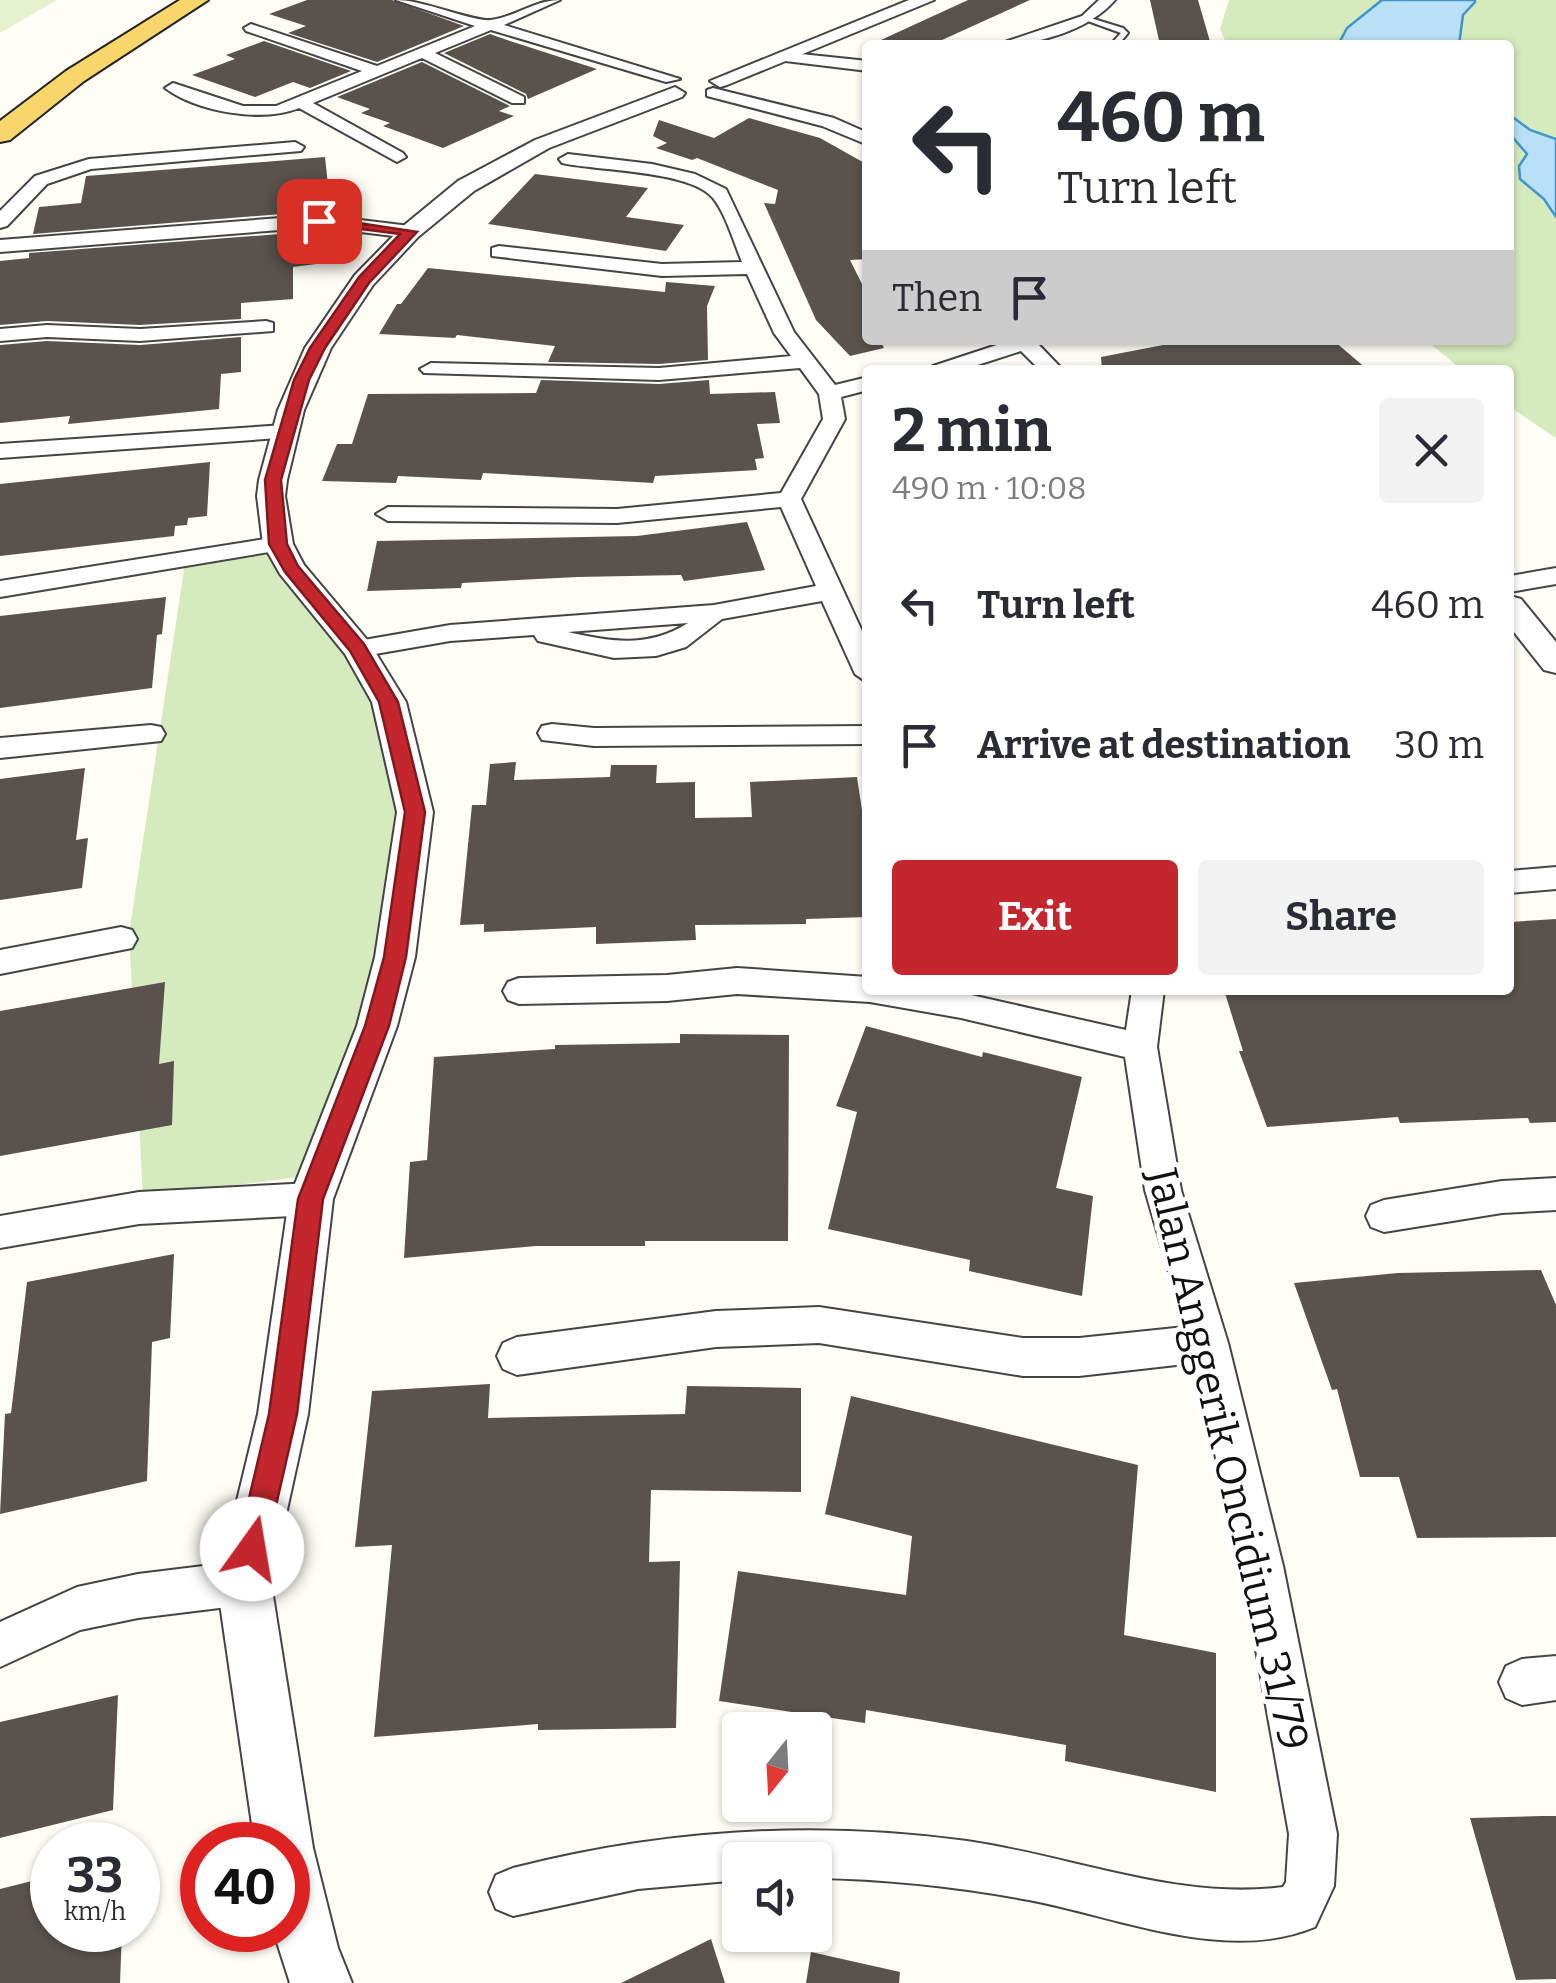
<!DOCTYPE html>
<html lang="en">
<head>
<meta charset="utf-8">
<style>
  body { margin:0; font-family:Bitter,serif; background:#f2f2f3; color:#2b2b33; height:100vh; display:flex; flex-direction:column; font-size:38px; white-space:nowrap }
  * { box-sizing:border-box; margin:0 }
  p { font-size:32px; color:#7c7c81 }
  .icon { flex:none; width:55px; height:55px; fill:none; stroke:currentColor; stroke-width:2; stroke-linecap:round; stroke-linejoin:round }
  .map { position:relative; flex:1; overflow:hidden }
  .side { position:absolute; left:862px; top:365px; width:652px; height:630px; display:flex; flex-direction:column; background:#fff; border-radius:10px; box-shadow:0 2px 8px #0004 }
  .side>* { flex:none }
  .hud { position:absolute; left:862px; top:40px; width:652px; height:305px; border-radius:10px; box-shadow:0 2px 8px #0004; background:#fff; color:#2b2b33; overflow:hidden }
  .needle { width:65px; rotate:198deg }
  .buttons { position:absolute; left:722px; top:1712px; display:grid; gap:20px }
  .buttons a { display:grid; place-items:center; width:110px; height:110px; border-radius:10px; background:#fff; box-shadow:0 2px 8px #0004; font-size:50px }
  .speed { position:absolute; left:30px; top:1822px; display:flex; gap:20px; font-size:50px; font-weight:700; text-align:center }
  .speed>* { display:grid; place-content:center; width:130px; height:130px; border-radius:50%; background:#fff; box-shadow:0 2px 8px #0004; line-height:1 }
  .speed small { font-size:25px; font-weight:400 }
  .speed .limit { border:15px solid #d22; background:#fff; color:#111 }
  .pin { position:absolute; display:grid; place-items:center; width:85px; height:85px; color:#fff; margin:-42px; border-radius:20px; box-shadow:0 5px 15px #0006 }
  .me { position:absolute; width:110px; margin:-55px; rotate:13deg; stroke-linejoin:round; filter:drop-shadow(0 0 8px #0008) }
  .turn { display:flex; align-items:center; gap:35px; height:210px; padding:0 30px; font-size:45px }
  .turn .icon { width:130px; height:130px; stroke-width:2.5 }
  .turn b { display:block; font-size:70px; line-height:85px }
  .then { display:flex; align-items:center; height:95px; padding:0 30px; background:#0003; gap:20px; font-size:38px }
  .round { display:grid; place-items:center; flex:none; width:105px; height:105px; border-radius:10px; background:#f2f2f3 }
  .head { display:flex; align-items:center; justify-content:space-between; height:170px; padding:0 30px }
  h1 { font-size:60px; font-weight:700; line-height:75px }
  .cta { display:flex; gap:20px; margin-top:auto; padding:20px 30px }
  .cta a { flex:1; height:115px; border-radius:10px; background:#c4262e; color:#fff; font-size:40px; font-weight:700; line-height:115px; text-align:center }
  .cta a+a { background:#f2f2f3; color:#2b2b33 }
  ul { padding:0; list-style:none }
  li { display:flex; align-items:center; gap:30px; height:140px; padding:0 30px }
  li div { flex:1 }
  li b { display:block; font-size:38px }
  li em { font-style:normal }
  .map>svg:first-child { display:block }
  .green { fill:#d5ebbd }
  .pitch { fill:#e6f2cf }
  .water { fill:#b9e0f7; stroke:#3f96cf; stroke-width:2.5 }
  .building { fill:#5a524d }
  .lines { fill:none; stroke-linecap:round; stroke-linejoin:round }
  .service-casing { stroke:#444; stroke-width:4 }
  .minor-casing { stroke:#444; stroke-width:4 }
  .tertiary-casing { stroke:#444; stroke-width:4 }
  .primary-casing { stroke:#222; stroke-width:4 }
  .service { fill:#fff; fill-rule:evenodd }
  .minor { fill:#fff; fill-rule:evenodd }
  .tertiary { fill:#fff; fill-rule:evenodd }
  .primary { fill:#f9d66b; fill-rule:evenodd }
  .route { fill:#c4262e; stroke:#7f191e; stroke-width:2.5 }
  .labels { text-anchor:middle; stroke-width:10; stroke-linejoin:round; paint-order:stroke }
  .near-street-label { font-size:42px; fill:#111; stroke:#fff }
</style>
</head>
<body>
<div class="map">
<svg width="1556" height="1983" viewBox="0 0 1556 1983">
  <rect width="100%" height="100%" fill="#fffdf5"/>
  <!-- green -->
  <path class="green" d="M1229 0H1556V438L1510 407V370H1462L1426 340H1510V45H1227L1220 29Z
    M296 549 353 628 413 813 329 1173 143 1197 129 934 185 563Z"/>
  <!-- pitch -->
  <path class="pitch" d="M0 0H57L0 33Z"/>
  <!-- water -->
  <path class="water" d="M1382 0H1475V2L1463 15 1459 45H1338L1347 28Z
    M1510 115 1530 130 1556 139V217L1544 199 1520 179 1519 166 1527 154 1510 134Z"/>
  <!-- building -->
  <path class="building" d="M307 0H392L464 26 377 62 288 33 306 26 269 14Z
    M968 0H1030L931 45H870Z
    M1150 0H1198L1211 45H1160Z
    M490 34 510 41 597 69 528 99 526 94 444 53Z
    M264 41 351 71 310 88 293 82 255 97 192 75 235 59 226 55Z
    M422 62 510 106 499 111 514 116 443 148 383 126 390 123 361 113 370 109 337 97Z
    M749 118 820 138 868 165V259L850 260 868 296V340H880L884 348 850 356 816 320 764 203 775 204 778 190 697 158 692 160 656 148 667 143 653 136 659 120 714 138Z
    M325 157 330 204 317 206 318 211 33 234 39 207 81 203 86 176Z
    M535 174 648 188 626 217 684 225 666 251 488 224Z
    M320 231 324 263 293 267V299L241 303V319L140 325 47 321 0 325V261L29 258V253Z
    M428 268 665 292 666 282 715 286 707 306 708 360 659 364 548 362 555 346 457 335 455 338 379 334 397 304H401Z
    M241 337V372L221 374 219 409 68 424 70 416 0 423V345L47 341 140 345Z
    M1189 340 1193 343 1333 340 1368 370H1102L1101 357Z
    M541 380 659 384 709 380 710 394 775 392 780 423 757 424 764 458 755 459 757 470 655 476 653 483 483 473 481 480 398 476 396 483 322 481 337 444H352L368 394 536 393Z
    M210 462 207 516 188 518 187 525 175 526 174 536 0 556V484Z
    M747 522 765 570 684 581 681 575 577 577 462 583 461 588 367 591 377 541 637 536Z
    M166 597 162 634 157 635 152 688 0 708V616Z
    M516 762 514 780 610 777 611 765H657L656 783 695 782V818L752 817 750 782 857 777 868 851V917L806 919V924L695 925 696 940 596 944V927L484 932V924L460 925 472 805H486L490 764Z
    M85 768 76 840 88 838 82 888 0 900V779Z
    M1556 919V1122L1530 1123 1528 1118 1400 1123 1398 1117 1267 1127 1239 1051H1243L1224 990H1510V922Z
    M165 982 159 1064 174 1061 172 1125 0 1156V1011Z
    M866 1026 982 1057 983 1052 1082 1077 1056 1188 1093 1196 1082 1296 969 1271 970 1260 828 1229 857 1112 836 1106Z
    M680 1034 789 1035 788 1241H645V1246H536L404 1258 410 1162 427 1160 434 1057 555 1049V1045L680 1043Z
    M174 1254 170 1338 152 1342 147 1481 0 1514 5 1414 11 1413 27 1282Z
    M1541 1270 1556 1305V1537L1417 1538 1399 1477H1360L1337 1389 1332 1390 1294 1283 1398 1273Z
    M490 1384 488 1418 685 1414 687 1386 801 1388V1492L651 1490 649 1562 680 1561 676 1728 538 1730V1724L374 1737 392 1545 355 1547 372 1391Z
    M851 1396 1138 1465 1124 1635 1216 1653V1792L1065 1761 1066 1745 866 1710 865 1723 719 1701 738 1571 906 1595 912 1536 825 1514Z
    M118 1695 113 1810 0 1838V1722Z
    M1542 1816H1556V1979L1516 1980 1470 1818Z
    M52 1876V1930H122L120 1983H0V1889Z
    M711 1939 725 1983H621Z
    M811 1952 900 1972 899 1983H806Z"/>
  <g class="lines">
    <defs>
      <path id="service" d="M1087 17 1123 28 1128 33 1118 45H1110L1121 33 1085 20Z"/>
      <path id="minor" d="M396 0C425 0 472 22 491 20 516 17 534 0 560 0L504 25 680 79 666 82 491 30 435 53 524 97V103H512L422 58 313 103 403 153 406 157 397 162 299 108C262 123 197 112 165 88L173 83 243 106H276L362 71 246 31 244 28 251 24 377 66 475 26Z
        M1099 0H1115C1088 31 1037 45 996 45L1082 16Z
        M782 52 868 61V71L777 60V54Z
        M713 88 834 118 868 133V145L822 126 707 96V90Z
        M295 142 304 147 301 151 91 169 47 184 7 226 0 228V211L35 176 89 159Z
        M568 154 652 164 695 174 726 189 794 332 835 385 868 377V390L841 397 845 419 801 499 868 644V683L855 674 822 601 722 619 686 647 656 656 614 658 538 641 534 635 450 641 358 657 345 649 358 641 450 625 714 605 816 586 781 507 617 523 388 521 376 514 388 507 617 509 781 493 823 419 819 394 800 368 659 380 424 373 420 369 431 363 659 368 791 356 774 333 747 274 662 276 492 256V248L499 246 662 264 742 262C734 243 726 214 713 198 690 170 597 171 562 163L559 159ZM688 623C649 648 611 642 568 632Z
        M319 215 410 226 419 232 410 238 319 227 0 252V240Z
        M266 321 273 323V331L140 341 47 337 0 341V329L47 325 140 329Z
        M1012 340H1045L1039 345 1063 370H1040L1021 351 962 370H929L933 366Z
        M285 425 296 432 293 437 0 458V444Z
        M278 537 287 539 290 544 287 549 0 597V581Z
        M1556 568V584L1510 592V576Z
        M552 724 594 728 868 726V744L594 746 542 740 538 733 542 726Z
        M151 725 161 727 165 734 161 741 0 758V738Z
        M1556 867V889L1510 893V871Z
        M121 927 132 930 137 939 132 948 0 974V950Z
        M737 968 868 977V990H949L1126 1030 1132 990H1164L1157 1047 1181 1190 1228 1343 1283 1566 1337 1834 1334 1886 1315 1927C1226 1964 1118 1917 1029 1900 959 1887 887 1879 815 1878V1860H740V1880L638 1889 513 1916 496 1909 489 1892 496 1875 513 1868C662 1830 814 1820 967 1841 1072 1856 1177 1901 1283 1887L1286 1882 1289 1834 1241 1566 1194 1363 1079 1376H1023L819 1343 716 1347 517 1375 503 1369 497 1356 503 1343 517 1337 716 1311 819 1307 1023 1338H1079L1185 1327 1145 1190 1125 1057 961 1018 870 1002 737 994 667 1001 519 1004 508 1000 503 991 508 982 519 978 667 975Z
        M1556 1178V1210L1502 1213 1384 1232 1371 1227 1366 1216 1371 1205 1384 1200 1502 1181Z
        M311 1183 324 1188 329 1199 324 1210 311 1215 139 1224 0 1248V1216L139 1192Z
        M244 1561 259 1568 266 1583 259 1598 244 1605 138 1618 80 1630 0 1667V1622L77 1587 138 1574Z
        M1556 1656V1700L1522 1705 1506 1698 1499 1682 1506 1666 1522 1659Z"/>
      <path id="tertiary" d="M909 0H934L727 85 720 87 710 81Z
        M675 87 685 93 682 97 549 148 474 191 418 237 373 285 331 348 304 410 287 480 285 496 293 544 304 565 369 642 406 702 433 812 415 957 397 1026 333 1199 308 1414 271 1583 313 1848 338 1948 352 1983H290L273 1930H288V1845H255L217 1583 258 1414 289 1199 357 1026 375 957 397 812 372 702 345 654 280 574 263 544 257 496 259 480 278 410 305 348 355 275 402 227 458 181 535 140Z
        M1510 596 1521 599 1556 642V673L1544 670 1510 627Z"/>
      <path id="primary" d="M180 0H208L84 81 10 140 0 142V121L66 71Z"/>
    </defs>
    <!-- service casing -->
    <use href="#service" class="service-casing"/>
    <!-- minor casing -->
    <use href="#minor" class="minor-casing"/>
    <!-- tertiary casing -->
    <use href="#tertiary" class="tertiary-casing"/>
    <!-- primary casing -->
    <use href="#primary" class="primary-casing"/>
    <!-- service -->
    <use href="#service" class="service"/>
    <!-- minor -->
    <use href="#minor" class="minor"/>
    <!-- tertiary -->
    <use href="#tertiary" class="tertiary"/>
    <!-- primary -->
    <use href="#primary" class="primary"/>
  </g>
  <!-- route -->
  <path class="route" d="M319 217 417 232 369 283 325 348 309 380 281 480 287 544 298 566 364 644 398 702 425 812 406 957 389 1026 323 1199 297 1414 266 1549 262 1560 252 1564 241 1560 237 1549 269 1414 298 1199 365 1026 384 957 405 812 379 702 350 651 285 572 269 544 265 480 294 380 310 348 359 277 400 234 314 223V218Z"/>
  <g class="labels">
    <!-- near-street labels -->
    <g class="near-street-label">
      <text transform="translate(1229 1459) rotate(77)" y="15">Jalan Anggerik Oncidium 31/79</text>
    </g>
  </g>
</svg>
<div class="buttons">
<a><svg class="needle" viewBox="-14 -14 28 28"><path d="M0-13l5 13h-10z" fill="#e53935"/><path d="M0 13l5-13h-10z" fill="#7c7c81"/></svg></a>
<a><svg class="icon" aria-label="sound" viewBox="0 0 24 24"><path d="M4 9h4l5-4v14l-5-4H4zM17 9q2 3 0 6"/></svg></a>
</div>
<div class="speed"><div>33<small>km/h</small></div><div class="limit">40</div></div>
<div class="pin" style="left:319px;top:221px;background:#d93025"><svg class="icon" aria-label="arrive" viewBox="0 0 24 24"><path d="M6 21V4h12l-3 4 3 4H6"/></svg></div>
<svg class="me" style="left:252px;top:1549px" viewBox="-20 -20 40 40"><circle r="19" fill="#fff"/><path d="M0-13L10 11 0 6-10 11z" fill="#c4262e"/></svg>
<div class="hud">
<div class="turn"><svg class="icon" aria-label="left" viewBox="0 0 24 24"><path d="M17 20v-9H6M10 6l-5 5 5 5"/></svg><div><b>460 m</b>Turn left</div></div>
<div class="then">Then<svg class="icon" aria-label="arrive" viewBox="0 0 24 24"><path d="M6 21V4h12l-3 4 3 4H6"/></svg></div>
</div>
<section class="side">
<div class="head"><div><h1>2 min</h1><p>490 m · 10:08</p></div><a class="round"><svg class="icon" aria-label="close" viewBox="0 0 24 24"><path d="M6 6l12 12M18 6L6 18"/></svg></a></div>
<ul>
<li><svg class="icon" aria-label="left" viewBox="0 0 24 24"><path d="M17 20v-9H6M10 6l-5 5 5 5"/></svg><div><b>Turn left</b></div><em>460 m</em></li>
<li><svg class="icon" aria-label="arrive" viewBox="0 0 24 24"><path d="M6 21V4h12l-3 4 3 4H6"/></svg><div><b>Arrive at destination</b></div><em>30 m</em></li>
</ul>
<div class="cta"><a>Exit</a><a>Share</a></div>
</section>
</div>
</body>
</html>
